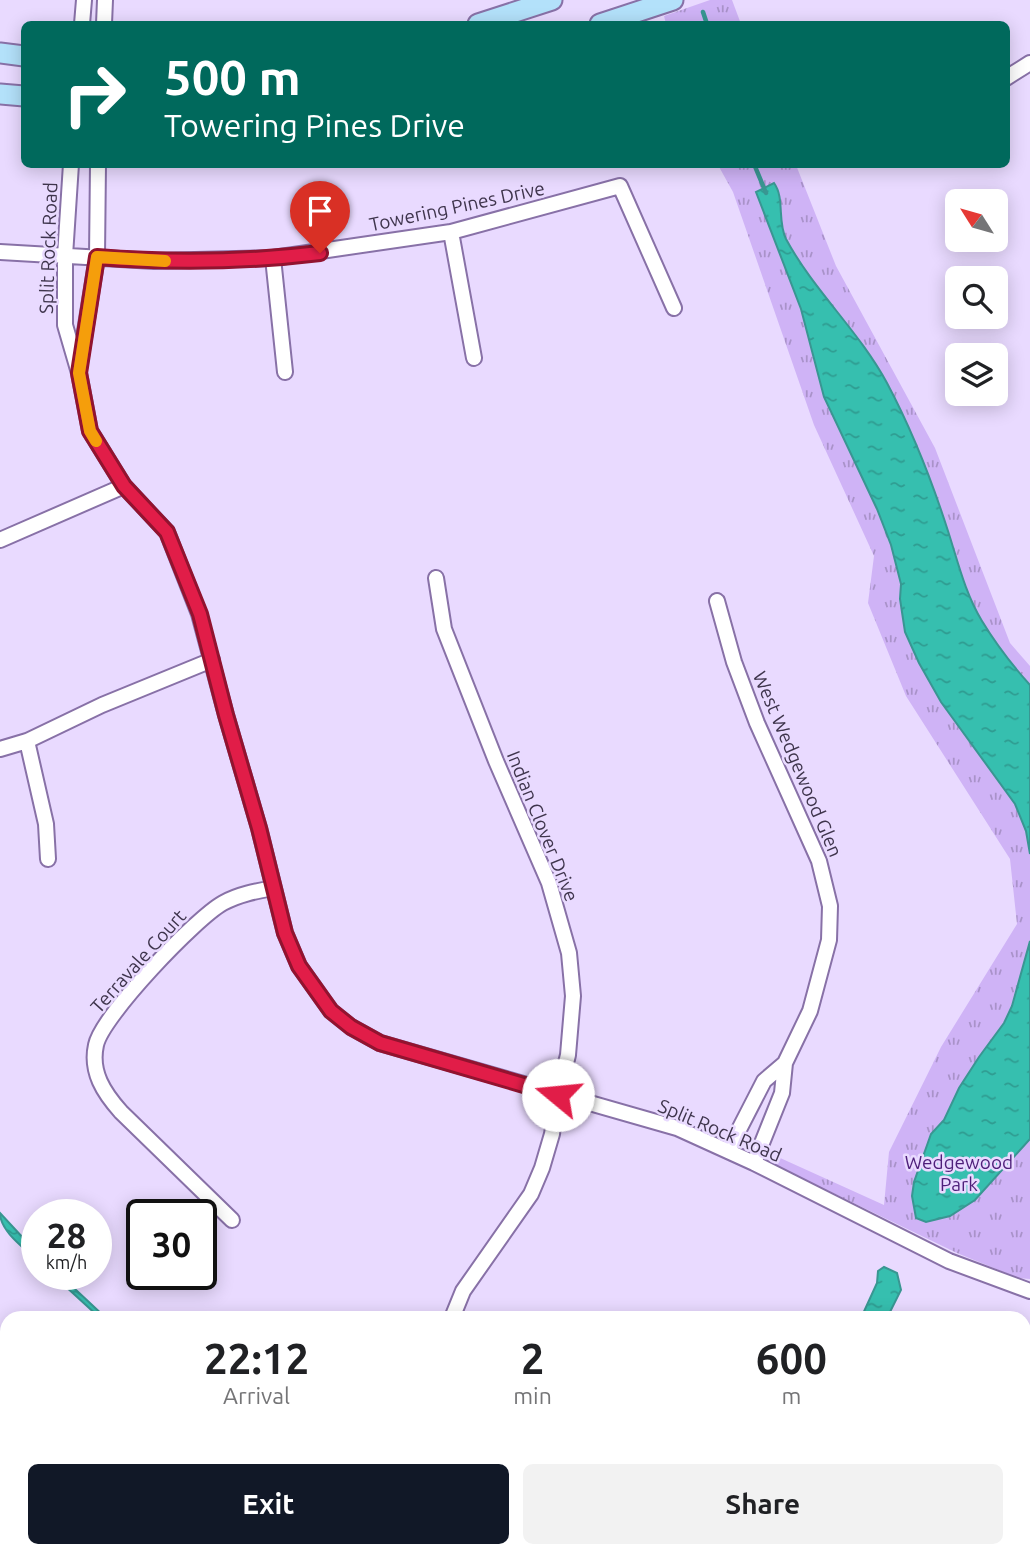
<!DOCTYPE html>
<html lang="en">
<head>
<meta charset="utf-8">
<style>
  body { margin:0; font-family:Ubuntu,sans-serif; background:#f2f2f2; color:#202124; height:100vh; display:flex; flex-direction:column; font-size:26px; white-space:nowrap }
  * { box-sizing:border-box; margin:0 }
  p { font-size:23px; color:#757577 }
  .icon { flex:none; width:38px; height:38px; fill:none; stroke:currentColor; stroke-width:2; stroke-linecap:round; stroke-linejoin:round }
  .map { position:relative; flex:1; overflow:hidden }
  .side { position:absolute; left:0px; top:1311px; width:1031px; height:247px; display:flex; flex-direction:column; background:#fff; border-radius:21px 21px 0 0; box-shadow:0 4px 18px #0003 }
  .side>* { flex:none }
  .guide { position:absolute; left:21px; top:21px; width:989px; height:147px; border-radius:10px; box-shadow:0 4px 18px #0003; background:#00695c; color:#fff; overflow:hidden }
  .needle { width:46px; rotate:307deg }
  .fabs { position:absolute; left:945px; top:189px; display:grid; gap:14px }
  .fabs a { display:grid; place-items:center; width:63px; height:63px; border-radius:10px; background:#fff; box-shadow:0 4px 18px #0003; font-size:35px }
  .speed { position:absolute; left:21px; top:1199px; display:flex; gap:14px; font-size:35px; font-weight:700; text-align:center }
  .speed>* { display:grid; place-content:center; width:91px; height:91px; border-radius:50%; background:#fff; box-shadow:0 4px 18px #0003; line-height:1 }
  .speed small { font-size:18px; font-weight:400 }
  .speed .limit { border:4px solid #111; border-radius:10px; background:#fff; color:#111 }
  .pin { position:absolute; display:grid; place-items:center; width:60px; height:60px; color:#fff; margin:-72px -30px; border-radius:50% 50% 50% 0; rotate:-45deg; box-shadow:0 0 7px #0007 }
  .pin .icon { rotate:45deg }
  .me { position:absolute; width:77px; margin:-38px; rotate:287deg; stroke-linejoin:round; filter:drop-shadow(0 0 5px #0008) }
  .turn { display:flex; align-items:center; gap:24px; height:147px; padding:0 28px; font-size:32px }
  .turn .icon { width:91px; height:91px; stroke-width:2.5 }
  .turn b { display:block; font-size:49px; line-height:60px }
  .eta { display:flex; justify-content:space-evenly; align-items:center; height:119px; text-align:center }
  .eta b { font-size:42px; font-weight:700; line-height:49px }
  .primary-button { display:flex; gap:14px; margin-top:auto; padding:14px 28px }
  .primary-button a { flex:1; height:80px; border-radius:10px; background:#111827; color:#fff; font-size:28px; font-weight:700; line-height:80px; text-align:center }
  .primary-button a+a { background:#f2f2f2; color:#202124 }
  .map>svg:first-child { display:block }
  .park { fill:url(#park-tufts) }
  .water { fill:url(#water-ripples); stroke:#399692; stroke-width:2 }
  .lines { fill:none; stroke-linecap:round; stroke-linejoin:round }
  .stream { stroke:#399692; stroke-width:4.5 }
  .minor-casing { stroke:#8871a7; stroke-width:18 }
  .secondary-casing { stroke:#8871a7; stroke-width:23 }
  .minor { stroke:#fff; stroke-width:14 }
  .secondary { stroke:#b3e1fa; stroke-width:19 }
  .route-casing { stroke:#92132f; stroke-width:18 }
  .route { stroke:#e11d48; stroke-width:12 }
  .slow { stroke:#f59e0b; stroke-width:12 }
  .labels { text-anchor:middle; stroke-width:5; stroke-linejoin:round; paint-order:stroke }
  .street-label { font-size:19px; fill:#3f354d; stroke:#e9daff }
  .park-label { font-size:19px; fill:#4e1f7a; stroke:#e9daff }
</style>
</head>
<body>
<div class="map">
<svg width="1030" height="1556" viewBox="0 0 1030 1556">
  <defs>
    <pattern id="park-tufts" width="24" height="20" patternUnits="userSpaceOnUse" patternTransform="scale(1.75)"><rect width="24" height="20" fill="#cfb3f6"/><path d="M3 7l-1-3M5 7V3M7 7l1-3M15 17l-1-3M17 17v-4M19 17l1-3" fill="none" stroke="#a992c9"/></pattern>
    <pattern id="water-ripples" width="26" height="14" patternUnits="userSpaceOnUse" patternTransform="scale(1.75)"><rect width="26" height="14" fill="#36bfaf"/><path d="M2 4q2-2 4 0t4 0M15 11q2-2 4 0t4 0" fill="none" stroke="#2f9c91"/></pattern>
  </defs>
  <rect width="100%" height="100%" fill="#e9daff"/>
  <!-- park -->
  <path class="park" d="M710 0H732L741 24H666L664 16Z
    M718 165H796L836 266 935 448 1010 643 1030 666V1279L1018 1278 957 1253 777 1166 770 1160 771 1157H778L884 1205 889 1152 941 1047 1017 924 1010 859 906 696 868 603 874 556 814 425 733 192Z
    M216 1550 289 1551 295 1556H211Z"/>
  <!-- water -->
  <path class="water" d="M774 183C785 198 777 221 786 239 814 291 859 331 887 383 912 430 932 481 948 531 958 562 965 593 982 621 996 644 1012 665 1030 685V854L1026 831 1015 804 941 702 919 663 905 632 900 599 901 584 891 545 877 509 824 397 801 309 756 192Z
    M1030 941V1139L975 1200 950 1216 926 1222 916 1218 912 1196 914 1182 931 1134 944 1120 959 1088 979 1057 1004 1023 1012 1006Z
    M0 1213 37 1253V1260C24 1248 0 1231 0 1213Z
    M884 1267 897 1273 901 1290 887 1318H861L877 1283 878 1271Z
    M52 1274H59L106 1318H100Z"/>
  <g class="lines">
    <!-- stream -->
    <path class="stream" d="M703 12 707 24
      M754 164 766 193"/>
    <defs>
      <path id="minor" d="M82 24 84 0
        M104 24 105 0
        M1006 78 1030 63
        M71 164 65 256V325L79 373 90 431 124 486 167 532 199 614 226 715 259 828 285 933 299 966 331 1011 351 1027 380 1043 677 1128 754 1163 949 1261 1030 1291
        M451 232 474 358
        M0 252 154 261 273 258 451 232 620 186 674 308
        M273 258 285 372
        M79 369 97 257 98 164
        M0 540 124 486
        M436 578 444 629 496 761 549 883 569 953 573 996 568 1055 558 1095 552 1134 542 1168 531 1194 463 1291 452 1318
        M717 601 734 662 757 723 819 861 830 906 829 940 810 1011 785 1063 782 1093 754 1163
        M27 741 46 824 48 859
        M0 749 27 741 102 705 212 660
        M728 1151 764 1081 785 1063
        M232 1220 121 1112C104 1093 90 1072 96 1045 102 1016 196 918 223 903 239 894 257 891 274 888
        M0 1409 7 1415
        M1024 1521 1030 1519
        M79 1556 84 1550"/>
      <path id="secondary" d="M478 24 552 0
        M600 24 673 0
        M0 53 24 56
        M0 94 24 96"/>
    </defs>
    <!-- minor casing -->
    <use href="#minor" class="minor-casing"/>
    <!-- secondary casing -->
    <use href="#secondary" class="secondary-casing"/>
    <!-- minor -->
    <use href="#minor" class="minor"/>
    <!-- secondary -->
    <use href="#secondary" class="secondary"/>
  </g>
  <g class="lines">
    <defs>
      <path id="route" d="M320 253C246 262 171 263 97 257L79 373 90 431 124 486 167 532 200 614 226 715 259 828 285 933 299 966 331 1011 351 1027 380 1043 558 1095"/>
    </defs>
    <!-- route casing -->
    <use href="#route" class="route-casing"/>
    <!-- route -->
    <use href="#route" class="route"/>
    <!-- slow -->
    <path class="slow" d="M96 441 90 431 79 373 97 257 165 261"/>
  </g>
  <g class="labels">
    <!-- street labels -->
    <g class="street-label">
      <text transform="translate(457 206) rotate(-12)" y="7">Towering Pines Drive</text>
      <text transform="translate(48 248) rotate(-88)" y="7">Split Rock Road</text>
      <text transform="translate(798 764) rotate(67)" y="7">West Wedgewood Glen</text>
      <text transform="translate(543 826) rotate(68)" y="7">Indian Clover Drive</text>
      <text transform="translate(138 961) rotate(-48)" y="7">Terravale Court</text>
      <text transform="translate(720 1130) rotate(23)" y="7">Split Rock Road</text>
    </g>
    <!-- park labels -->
    <g class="park-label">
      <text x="959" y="1169">Wedgewood<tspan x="959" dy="22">Park</tspan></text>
    </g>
  </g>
</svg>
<div class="fabs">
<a><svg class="needle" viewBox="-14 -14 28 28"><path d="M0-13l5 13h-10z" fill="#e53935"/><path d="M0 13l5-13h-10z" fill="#757577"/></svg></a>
<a><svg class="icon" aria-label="search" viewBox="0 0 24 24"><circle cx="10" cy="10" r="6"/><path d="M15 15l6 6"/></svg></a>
<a><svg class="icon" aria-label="layers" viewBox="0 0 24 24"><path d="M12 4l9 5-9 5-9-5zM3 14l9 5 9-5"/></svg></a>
</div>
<div class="speed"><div>28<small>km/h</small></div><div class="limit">30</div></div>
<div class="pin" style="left:320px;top:253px;background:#d93025"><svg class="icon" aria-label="arrive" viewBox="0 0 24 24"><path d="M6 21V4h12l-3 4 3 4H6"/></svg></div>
<svg class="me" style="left:558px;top:1095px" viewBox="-20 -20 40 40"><circle r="19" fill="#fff"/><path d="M0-13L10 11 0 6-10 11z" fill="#e11d48"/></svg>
<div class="guide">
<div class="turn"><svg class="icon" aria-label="right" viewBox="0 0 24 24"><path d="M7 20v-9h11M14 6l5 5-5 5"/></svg><div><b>500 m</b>Towering Pines Drive</div></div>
</div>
<section class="side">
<div class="eta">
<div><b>22:12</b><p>Arrival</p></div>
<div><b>2</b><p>min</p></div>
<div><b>600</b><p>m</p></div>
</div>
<div class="primary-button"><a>Exit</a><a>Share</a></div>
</section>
</div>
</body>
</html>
